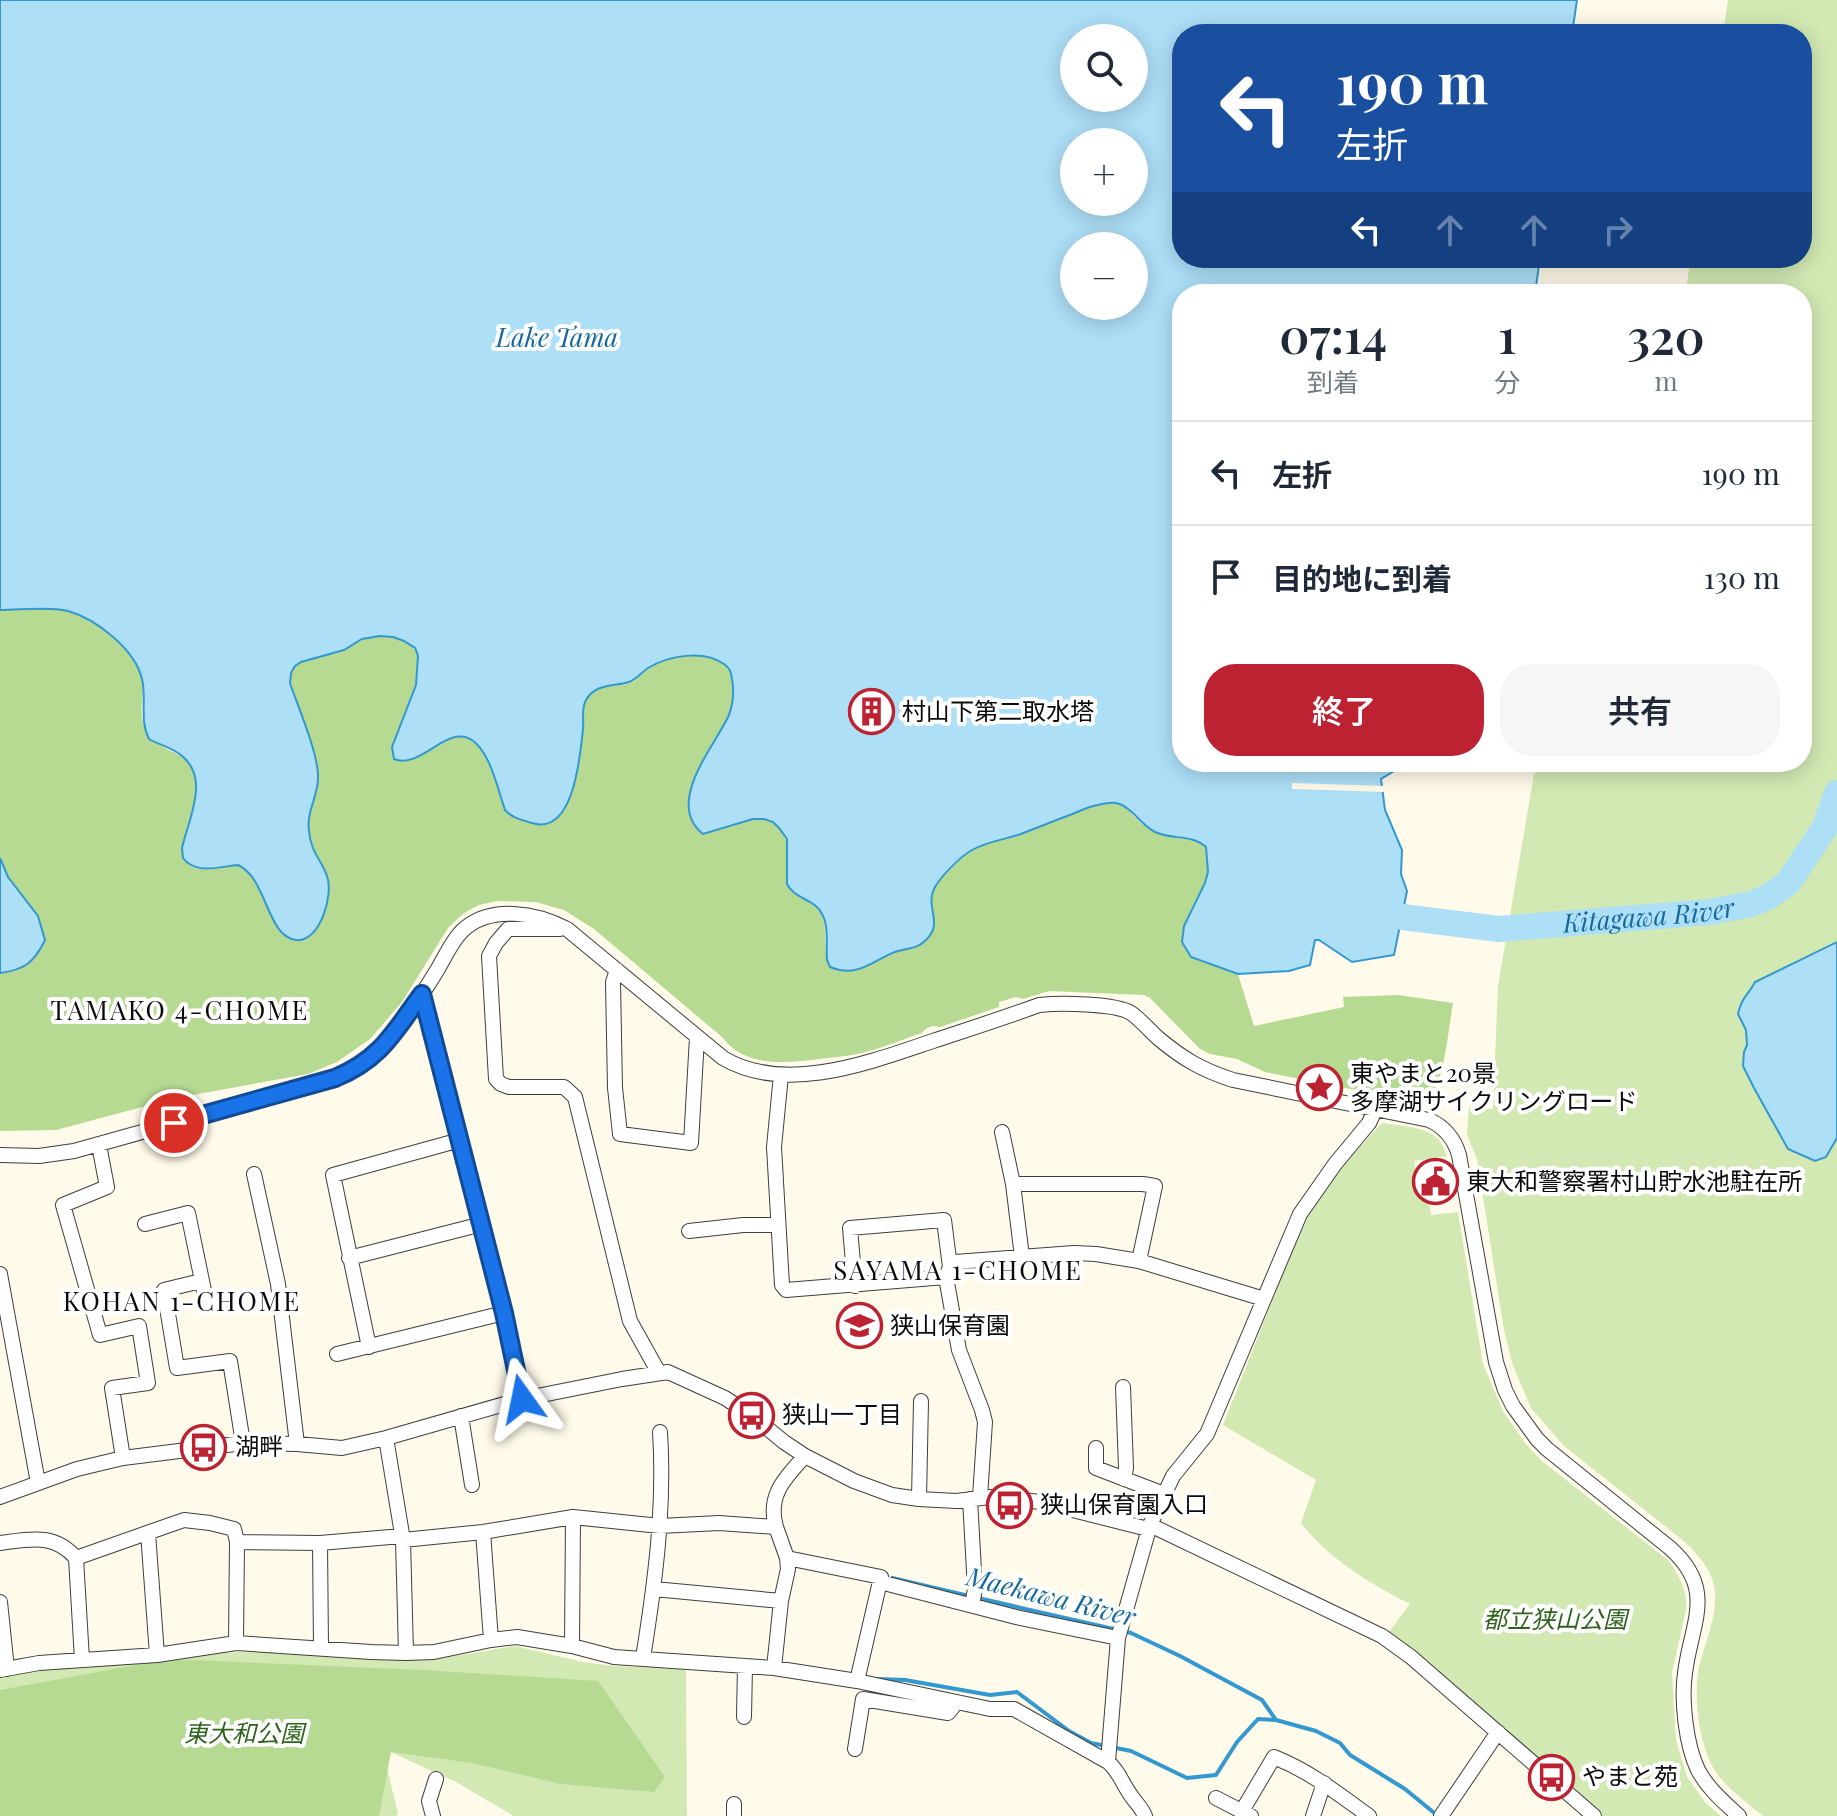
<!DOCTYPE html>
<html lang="ja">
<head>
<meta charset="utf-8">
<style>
  body { margin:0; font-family:"Playfair Display","Noto Sans JP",serif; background:#f6f6f7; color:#1f2937; height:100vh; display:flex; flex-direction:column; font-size:30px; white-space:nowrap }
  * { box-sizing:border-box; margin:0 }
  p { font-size:26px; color:#747a83 }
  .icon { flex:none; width:44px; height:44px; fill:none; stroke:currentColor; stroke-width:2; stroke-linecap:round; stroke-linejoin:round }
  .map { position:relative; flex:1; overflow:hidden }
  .panel { position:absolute; left:1172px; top:284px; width:640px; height:488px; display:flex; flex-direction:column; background:#fff; border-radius:32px; box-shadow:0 4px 20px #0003 }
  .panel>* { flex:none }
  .guide { position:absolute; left:1172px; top:24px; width:640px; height:244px; border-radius:32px; box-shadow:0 4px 20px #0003; background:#1a4fa0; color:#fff; overflow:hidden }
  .fabs { position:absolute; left:1060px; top:24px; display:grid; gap:16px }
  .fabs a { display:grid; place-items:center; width:88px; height:88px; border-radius:50%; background:#fff; box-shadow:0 4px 20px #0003; font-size:40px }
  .pin { position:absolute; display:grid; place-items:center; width:68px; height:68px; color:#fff; margin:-34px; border:4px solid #fff; border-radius:50%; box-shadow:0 2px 8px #0007 }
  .me { position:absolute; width:88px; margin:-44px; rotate:348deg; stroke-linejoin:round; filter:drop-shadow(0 0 6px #0008) }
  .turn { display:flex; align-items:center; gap:28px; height:168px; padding:0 32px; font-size:36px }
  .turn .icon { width:104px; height:104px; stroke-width:2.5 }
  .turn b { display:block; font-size:56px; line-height:68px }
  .lanes { display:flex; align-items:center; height:76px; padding:0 32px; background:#0003; justify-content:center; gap:40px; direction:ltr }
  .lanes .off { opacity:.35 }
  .eta { display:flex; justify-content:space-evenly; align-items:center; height:136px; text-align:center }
  .eta b { font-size:48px; font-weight:600; line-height:56px }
  .primary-button { display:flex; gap:16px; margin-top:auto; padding:16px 32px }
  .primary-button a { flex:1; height:92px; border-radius:32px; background:#bc2231; color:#fff; font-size:32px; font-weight:600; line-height:92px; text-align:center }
  .primary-button a+a { background:#f6f6f7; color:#1f2937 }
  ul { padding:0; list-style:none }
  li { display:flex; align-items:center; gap:24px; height:104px; padding:0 32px; border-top:2px solid #e0e1e3 }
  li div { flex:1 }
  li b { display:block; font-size:30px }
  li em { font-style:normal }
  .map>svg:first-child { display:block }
  .green { fill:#d2e9b3 }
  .forest { fill:#b6da92 }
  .water { fill:#addff7; stroke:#3398cf; stroke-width:2; fill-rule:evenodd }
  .pier { fill:#fffae9 }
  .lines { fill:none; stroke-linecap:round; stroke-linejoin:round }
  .stream { stroke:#3398cf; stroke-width:4 }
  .river { stroke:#addff7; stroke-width:26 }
  .minor-casing { stroke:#3e3e3e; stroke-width:16 }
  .minor { stroke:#fff; stroke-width:14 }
  .route-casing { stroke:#114b97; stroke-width:20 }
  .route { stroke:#1a73e8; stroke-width:14 }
  .labels { text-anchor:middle; stroke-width:8; stroke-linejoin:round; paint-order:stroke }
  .poi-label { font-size:24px; fill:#0b0b0b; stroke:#fff; text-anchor:start }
  .park-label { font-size:24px; font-style:italic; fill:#2e631b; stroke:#fff }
  .water-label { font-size:26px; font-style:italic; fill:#14689e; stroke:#fff }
  .neighbourhood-label { font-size:26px; letter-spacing:2px; fill:#0b0b0b; stroke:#fff }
</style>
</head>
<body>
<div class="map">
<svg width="1837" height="1816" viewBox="0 0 1837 1816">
  <rect width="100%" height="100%" fill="#fffae9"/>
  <!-- green -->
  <path class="green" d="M1728 0H1837V1816H1763C1747 1802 1725 1788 1714 1769 1699 1744 1693 1696 1699 1667 1706 1639 1723 1605 1711 1576 1706 1564 1695 1552 1685 1542L1564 1446 1531 1408 1513 1366 1504 1330 1477 1159 1467 1135 1469 1107 1493 1109 1498 986 1534 774 1550 762H1802V294H1685L1691 258H1802V34H1723Z
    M1382 1123C1399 1126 1423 1126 1436 1137 1442 1142 1444 1149 1447 1156L1414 1161 1421 1197 1428 1196 1431 1215 1458 1212 1483 1364 1503 1411 1525 1443 1542 1461 1669 1561C1679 1576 1688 1591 1686 1610L1672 1673 1676 1740 1687 1777 1706 1803 1721 1816H1603L1406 1645 1388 1633 1410 1604C1369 1583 1330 1560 1301 1523L1316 1480 1223 1425 1305 1218 1334 1174Z
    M515 1646 583 1662 613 1666 686 1669 687 1816H514L456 1782 382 1748 398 1813 396 1816H0V1678L35 1671 237 1652 306 1653 432 1660Z"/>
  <!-- forest -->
  <path class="forest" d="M45 609C53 610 62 609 69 612 99 622 136 647 142 680 145 693 139 710 143 722 146 729 157 742 162 746 177 756 191 756 197 778 202 799 166 859 195 868 207 872 225 867 238 865 266 878 270 936 296 940 320 943 323 910 325 894 326 888 329 881 327 876 325 868 318 862 315 855 311 847 309 839 308 831 306 812 318 796 318 777 318 754 298 707 290 683 291 677 291 671 295 666 304 656 330 657 343 651 351 647 357 641 365 639 377 636 391 635 402 640 407 643 413 646 416 652 427 672 400 726 392 747 406 746 424 748 437 745 443 743 448 738 454 737 486 732 498 788 505 810L510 815 534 824C543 814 571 790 575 779 580 765 581 746 582 731 583 721 581 710 586 701 597 678 617 691 634 681 639 678 643 672 648 669 668 656 702 649 723 663 738 673 733 700 729 715L732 826C741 823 753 817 763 819 794 823 789 868 791 891 833 916 822 915 827 960L831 967C852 976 875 961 895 953 901 950 908 949 915 948L935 922 931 901 932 891 939 881 968 852 982 845 1016 836 1098 804 1116 803 1127 809 1142 824 1171 836 1190 838 1201 842 1206 847 1208 872 1205 884 1190 911 1191 957 1238 974 1254 1026 1344 1007 1343 997 1398 995 1453 1003C1449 1024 1444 1085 1429 1099 1424 1103 1423 1102 1417 1102L1265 1072 1237 1059 1210 1054 1200 1049 1150 998 1144 995 1049 991 1023 999 1016 997 999 1002V1007L940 1027C932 1025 926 1027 922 1033 900 1040 878 1050 857 1054 844 1057 832 1057 820 1059 786 1063 745 1068 722 1037L594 929 564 910 536 902 497 901 479 905 464 913 448 928 402 1002 370 1039 337 1062 308 1074 176 1098 56 1130 0 1131V973L15 971 34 960 32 907 8 877 0 858V610Z
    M168 1659 423 1670 598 1681 665 1777 654 1792 561 1784 472 1763 391 1752 379 1816H0V1690Z"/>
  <!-- water -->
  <path class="water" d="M0 0H1577L1572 34H1182V258H1540L1535 294H1182V762H1468V766L1404 765 1381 779 1385 810 1402 850 1401 874 1407 891 1394 955 1352 962 1319 940H1315L1310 965 1289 971 1238 974 1191 957 1182 942 1184 926 1205 883 1208 872 1206 847C1192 834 1172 840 1155 832 1141 825 1131 806 1116 803 1112 802 1102 804 1098 805 1090 806 1082 810 1075 813 1056 820 1037 828 1018 835 1002 840 986 842 972 850 961 856 939 878 934 889 925 907 944 923 926 940 917 949 909 948 898 951 873 959 859 979 830 967L827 960C826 946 829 926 822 914 815 899 794 899 787 884V839L779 828 773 822 764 819H753L703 834C664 803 715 746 729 715 733 704 734 690 732 679 731 672 730 668 724 664 703 649 668 656 648 668 641 673 636 680 629 682 613 687 596 683 586 700 581 708 584 720 583 729 580 756 574 836 532 823 522 820 512 818 505 810 499 793 495 773 486 757 457 704 426 772 394 759L392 747 416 685 418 656 415 648 404 641 393 637 380 636 362 639 344 650 301 662 295 666 291 673 290 683C298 707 319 755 318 778 318 797 306 812 309 831 311 853 321 859 327 876 334 894 320 943 296 940 266 936 268 879 238 865 218 867 196 875 183 858L182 848C189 817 212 775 178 753 169 747 158 744 149 739 139 719 147 699 142 679 135 649 96 619 68 611 49 606 20 610 0 610ZM1074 38H1134V98H1074ZM1074 142H1134V202H1074ZM1074 246H1134V306H1074Z
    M0 858 8 877 38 916 45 940C34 963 24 970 0 973Z
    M1837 942V1138L1826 1157 1815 1161 1788 1149 1754 1088 1743 1066 1744 1052 1747 1045 1746 1030 1738 1014C1742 996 1748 996 1755 982Z"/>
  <!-- pier -->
  <path class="pier" d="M1292 783 1386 786V792L1292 789Z"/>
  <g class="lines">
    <!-- stream -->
    <path class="stream" d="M892 1578 969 1596
      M978 1598 1131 1633 1180 1656 1262 1700 1276 1720
      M878 1679 905 1680 990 1695 1017 1692 1069 1731 1091 1743 1131 1751 1187 1778 1216 1775 1237 1742 1258 1719 1276 1720 1316 1731 1340 1743 1350 1755 1405 1789 1438 1816"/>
    <!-- river -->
    <path class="river" id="s1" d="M1402 917 1499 929 1710 912 1751 904 1766 898 1788 883 1825 827 1837 793"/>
    <defs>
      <path id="minor" d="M560 929H508L496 943 489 956 496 1079 501 1084 509 1087H564L575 1097 630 1321 659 1373
        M617 970 613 982 615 1088 620 1134 691 1143 697 1037
        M422 994 504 1313 522 1399
        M781 1075 774 1147 782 1285 786 1290 946 1277
        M1002 1132 1013 1184 1022 1257
        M99 1145 107 1187 63 1205 100 1335 139 1326 148 1383 112 1388 123 1458
        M0 1155 39 1156 74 1151 335 1078C346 1073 358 1068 368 1061 391 1044 420 998 436 972 444 959 451 942 462 931 490 904 537 913 567 929L723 1058C785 1095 871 1062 933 1041 969 1029 1004 1018 1039 1005 1059 1003 1115 1003 1131 1013 1141 1020 1149 1030 1158 1038 1183 1059 1202 1070 1233 1080L1429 1120C1445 1127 1454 1138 1459 1155L1496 1362 1505 1390 1513 1406 1537 1439 1547 1449 1670 1548C1717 1590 1691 1623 1685 1673 1681 1701 1686 1745 1698 1770 1708 1789 1724 1802 1739 1816
        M254 1174 278 1284 297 1444
        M1013 1184H1143L1155 1186 1139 1261
        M145 1224 188 1213 207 1305
        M689 1231 743 1225H778
        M349 1258 482 1224
        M0 1274 38 1483
        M201 1281 164 1290 177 1368 230 1361 243 1443
        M855 1286 850 1228 944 1220 950 1267
        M369 1347 333 1175 460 1140
        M337 1354 504 1313
        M1123 1387 1126 1468 1124 1479
        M461 1416 472 1485
        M386 1438 403 1540 406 1653
        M1096 1448V1468L1164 1494
        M0 1497 77 1469 123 1458 243 1443 297 1444 342 1448 386 1438 522 1399 622 1379 668 1372 725 1398 751 1415 784 1442 805 1456 854 1481 892 1495 919 1499 956 1501 990 1497 1041 1502 1148 1529
        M980 1497 985 1422 982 1410 959 1350 946 1277 950 1267 955 1262 1074 1253 1096 1254 1139 1261 1264 1299
        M919 1499 921 1401
        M970 1499 975 1589 972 1605
        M1150 1525 1382 1636 1411 1657 1594 1816
        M776 1527C767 1495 785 1478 805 1456
        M483 1532 491 1640
        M148 1533 157 1655
        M403 1540 483 1532 573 1517 660 1526 719 1523 776 1527 787 1558 788 1569 781 1601 774 1668
        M237 1542 320 1543 402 1536
        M0 1543C31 1539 54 1533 76 1558L82 1660
        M320 1543 321 1648
        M76 1558 184 1520 210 1523 234 1529 237 1542 236 1643
        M787 1558 881 1577 857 1681
        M880 1582 1016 1617 1118 1638
        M654 1589 781 1601
        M0 1602 7 1669
        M572 1646 573 1517
        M643 1658C655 1583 665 1508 660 1432
        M0 1670 39 1663 157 1655 236 1643 371 1652 406 1653 434 1652 491 1640 517 1637 572 1646 614 1657 774 1668 857 1681 990 1709H1014L1108 1762C1119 1771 1122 1783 1130 1794 1135 1802 1142 1808 1145 1816
        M744 1717 745 1666
        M855 1749 863 1699 948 1713 957 1702
        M1108 1762 1118 1638 1150 1525 1173 1476 1207 1434 1300 1214 1335 1164 1369 1123 1376 1108
        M1216 1798 1251 1816
        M734 1804V1816
        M1242 1811 1274 1757C1311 1772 1337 1793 1369 1816
        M433 1816 429 1801 436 1779
        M1313 1816 1324 1783
        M1441 1816 1498 1732"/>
    </defs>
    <!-- minor casing -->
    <use href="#minor" class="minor-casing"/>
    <!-- minor -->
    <use href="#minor" class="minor"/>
  </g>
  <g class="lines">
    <defs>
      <path id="route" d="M174 1123 335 1078C381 1059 394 1032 422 994L504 1313 522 1399"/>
    </defs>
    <!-- route casing -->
    <use href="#route" class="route-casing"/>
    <!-- route -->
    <use href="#route" class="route"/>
  </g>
  <!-- icons -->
  <defs>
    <symbol id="building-ring" viewBox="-11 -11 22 22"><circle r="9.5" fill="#fff" stroke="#bc2231" stroke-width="1.5"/><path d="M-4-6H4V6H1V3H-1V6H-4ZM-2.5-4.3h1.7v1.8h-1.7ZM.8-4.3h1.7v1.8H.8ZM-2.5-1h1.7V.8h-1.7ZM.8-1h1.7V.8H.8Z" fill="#bc2231"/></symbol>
    <symbol id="sight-ring" viewBox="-11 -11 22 22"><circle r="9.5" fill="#fff" stroke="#bc2231" stroke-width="1.5"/><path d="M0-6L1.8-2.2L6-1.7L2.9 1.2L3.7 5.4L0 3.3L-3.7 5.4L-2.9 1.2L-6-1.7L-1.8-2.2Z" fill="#bc2231"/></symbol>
    <symbol id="civic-ring" viewBox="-11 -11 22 22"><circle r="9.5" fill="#fff" stroke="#bc2231" stroke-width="1.5"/><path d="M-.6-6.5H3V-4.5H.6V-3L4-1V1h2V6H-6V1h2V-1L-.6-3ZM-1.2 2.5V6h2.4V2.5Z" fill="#bc2231"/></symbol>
    <symbol id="school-ring" viewBox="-11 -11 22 22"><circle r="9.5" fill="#fff" stroke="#bc2231" stroke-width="1.5"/><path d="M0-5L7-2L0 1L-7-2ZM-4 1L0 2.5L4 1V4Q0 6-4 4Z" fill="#bc2231"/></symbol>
    <symbol id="bus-ring" viewBox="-11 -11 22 22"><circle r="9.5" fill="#fff" stroke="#bc2231" stroke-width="1.5"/><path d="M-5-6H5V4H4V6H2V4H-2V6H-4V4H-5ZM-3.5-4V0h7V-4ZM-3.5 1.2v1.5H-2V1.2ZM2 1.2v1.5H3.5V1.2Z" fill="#bc2231"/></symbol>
  </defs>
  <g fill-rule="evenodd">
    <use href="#building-ring" x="846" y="686" width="51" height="51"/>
    <use href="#sight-ring" x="1294" y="1062" width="51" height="51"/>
    <use href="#civic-ring" x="1410" y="1156" width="51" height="51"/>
    <use href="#school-ring" x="834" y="1300" width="51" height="51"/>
    <use href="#bus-ring" x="726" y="1390" width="51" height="51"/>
    <use href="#bus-ring" x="178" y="1422" width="51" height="51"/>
    <use href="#bus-ring" x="984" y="1480" width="51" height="51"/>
    <use href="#bus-ring" x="1526" y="1752" width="51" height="51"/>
  </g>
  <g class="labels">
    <!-- poi labels -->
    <g class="poi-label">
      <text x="902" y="720">村山下第二取水塔</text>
      <text x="1350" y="1082">東やまと20景<tspan x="1350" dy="28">多摩湖サイクリングロード</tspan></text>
      <text x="1466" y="1190">東大和警察署村山貯水池駐在所</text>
      <text x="890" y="1334">狭山保育園</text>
      <text x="782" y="1423">狭山一丁目</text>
      <text x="235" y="1455">湖畔</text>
      <text x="1040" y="1513">狭山保育園入口</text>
      <text x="1582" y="1785">やまと苑</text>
    </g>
    <!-- park labels -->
    <g class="park-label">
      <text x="1555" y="1628">都立狭山公園</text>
      <text x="244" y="1742">東大和公園</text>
    </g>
    <!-- water labels -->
    <g class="water-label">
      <text x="557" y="347">Lake Tama</text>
      <text dy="9" stroke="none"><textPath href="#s1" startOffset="248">Kitagawa River</textPath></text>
      <text transform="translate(1051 1597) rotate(14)" y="9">Maekawa River</text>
    </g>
    <!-- neighbourhood labels -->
    <g class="neighbourhood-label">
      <text x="180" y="1020">TAMAKO 4-CHOME</text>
      <text x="958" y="1280">SAYAMA 1-CHOME</text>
      <text x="182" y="1311">KOHAN 1-CHOME</text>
    </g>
  </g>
</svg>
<div class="fabs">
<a><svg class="icon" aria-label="search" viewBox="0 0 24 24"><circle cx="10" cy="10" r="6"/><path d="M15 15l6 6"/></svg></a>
<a>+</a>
<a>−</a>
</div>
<div class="pin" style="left:174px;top:1123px;background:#d93025"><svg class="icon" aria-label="arrive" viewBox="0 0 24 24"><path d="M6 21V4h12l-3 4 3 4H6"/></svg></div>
<svg class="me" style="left:522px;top:1399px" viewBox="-20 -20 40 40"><path d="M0-17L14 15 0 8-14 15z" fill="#1a73e8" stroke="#fff" stroke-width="4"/></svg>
<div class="guide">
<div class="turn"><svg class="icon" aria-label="left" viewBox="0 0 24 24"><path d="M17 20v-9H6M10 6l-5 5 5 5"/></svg><div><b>190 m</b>左折</div></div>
<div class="lanes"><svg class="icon" aria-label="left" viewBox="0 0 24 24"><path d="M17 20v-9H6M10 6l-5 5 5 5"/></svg><svg class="icon off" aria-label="ahead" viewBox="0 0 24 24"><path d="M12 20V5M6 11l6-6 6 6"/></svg><svg class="icon off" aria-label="ahead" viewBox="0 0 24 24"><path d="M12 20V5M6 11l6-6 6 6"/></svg><svg class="icon off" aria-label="right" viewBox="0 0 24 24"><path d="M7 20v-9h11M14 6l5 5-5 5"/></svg></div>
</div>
<section class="panel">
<div class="eta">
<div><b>07:14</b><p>到着</p></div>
<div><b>1</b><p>分</p></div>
<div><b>320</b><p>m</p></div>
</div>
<ul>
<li><svg class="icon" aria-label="left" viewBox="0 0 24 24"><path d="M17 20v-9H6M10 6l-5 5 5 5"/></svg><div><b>左折</b></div><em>190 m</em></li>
<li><svg class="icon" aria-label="arrive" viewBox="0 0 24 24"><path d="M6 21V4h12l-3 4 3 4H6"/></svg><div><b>目的地に到着</b></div><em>130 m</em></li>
</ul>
<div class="primary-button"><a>終了</a><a>共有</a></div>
</section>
</div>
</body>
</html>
